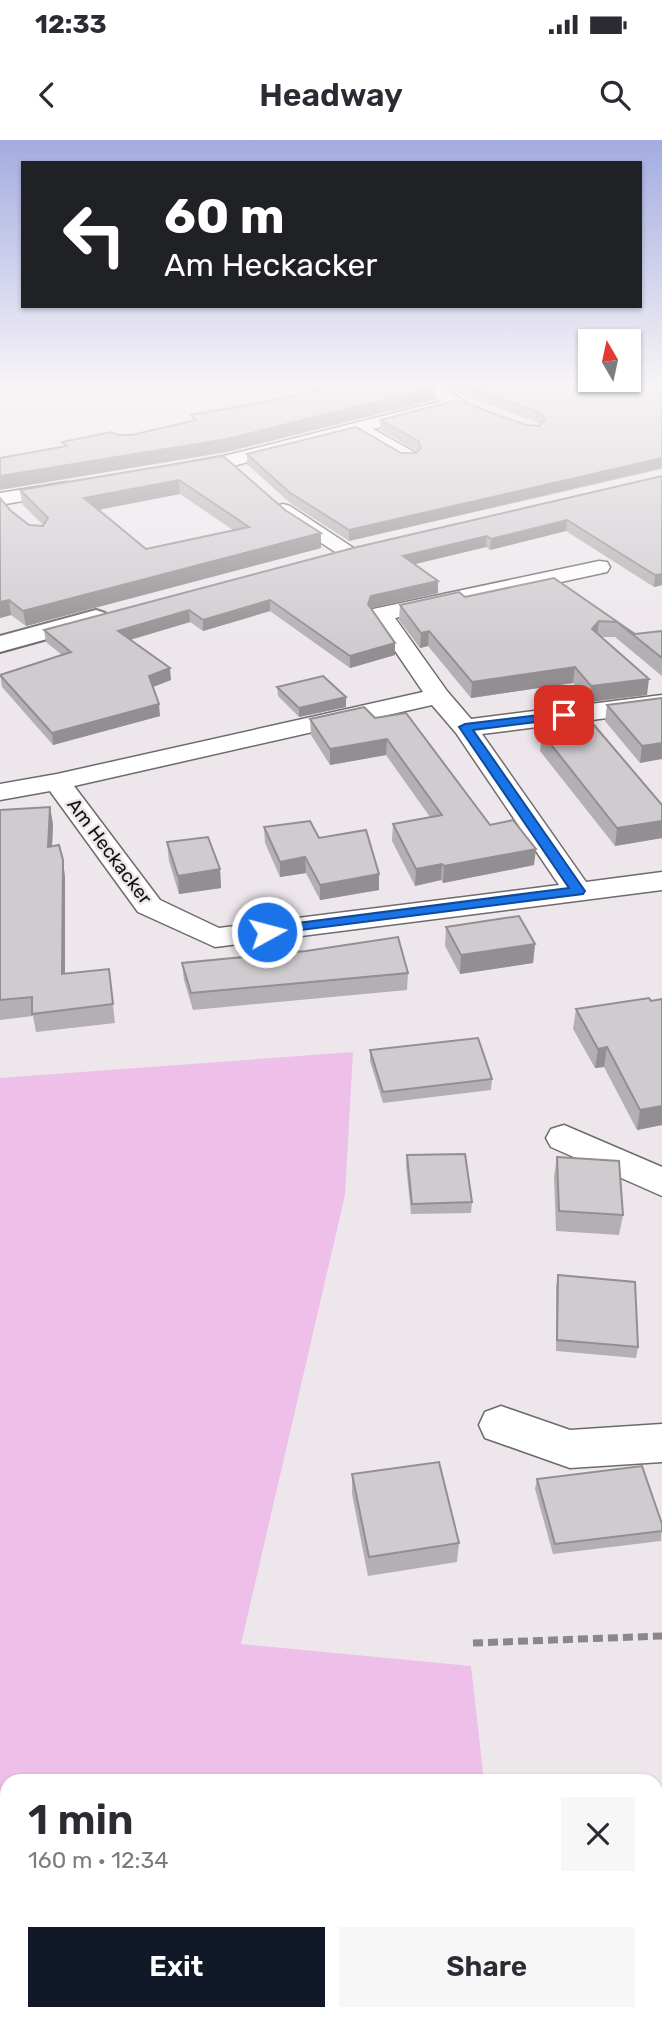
<!DOCTYPE html>
<html lang="en">
<head>
<meta charset="utf-8">
<style>
  body { margin:0; font-family:Rubik,sans-serif; background:#f7f7f7; color:#2b2b33; height:100vh; display:flex; flex-direction:column; font-size:26px; white-space:nowrap }
  * { box-sizing:border-box; margin:0 }
  p { font-size:23px; color:#7c7c81 }
  .icon { flex:none; width:38px; height:38px; fill:none; stroke:currentColor; stroke-width:2; stroke-linecap:round; stroke-linejoin:round }
  .map { position:relative; flex:1; overflow:hidden }
  .panel { position:absolute; left:0px; top:1634px; width:663px; height:247px; display:flex; flex-direction:column; background:#fff; border-radius:21px 21px 0 0; box-shadow:0 2px 5px #0004 }
  .panel>* { flex:none }
  .top-card { position:absolute; left:21px; top:21px; width:621px; height:147px; border-radius:0px; box-shadow:0 2px 5px #0004; background:#202124; color:#fff; overflow:hidden }
  .needle { width:46px; rotate:351deg }
  .tools { position:absolute; left:578px; top:189px; display:grid; gap:14px }
  .tools a { display:grid; place-items:center; width:63px; height:63px; border-radius:0px; background:#fff; box-shadow:0 2px 5px #0004; font-size:35px }
  .pin { position:absolute; display:grid; place-items:center; width:60px; height:60px; color:#fff; margin:-30px; border-radius:14px; box-shadow:0 4px 10px #0006 }
  .me { position:absolute; width:77px; margin:-38px; rotate:83deg; stroke-linejoin:round; filter:drop-shadow(0 0 5px #0008) }
  .turn { display:flex; align-items:center; gap:24px; height:147px; padding:0 28px; font-size:32px }
  .turn .icon { width:91px; height:91px; stroke-width:2.5 }
  .turn b { display:block; font-size:49px; line-height:60px }
  .round { display:grid; place-items:center; flex:none; width:74px; height:74px; border-radius:0px; background:#f7f7f7 }
  .head { display:flex; align-items:center; justify-content:space-between; height:119px; padding:0 28px }
  h1 { font-size:42px; font-weight:600; line-height:52px }
  .cta { display:flex; gap:14px; margin-top:auto; padding:14px 28px }
  .cta a { flex:1; height:80px; border-radius:0px; background:#111827; color:#fff; font-size:28px; font-weight:600; line-height:80px; text-align:center }
  .cta a+a { background:#f7f7f7; color:#2b2b33 }
  .status { display:flex; justify-content:space-between; align-items:center; height:49px; padding:0 35px; background:#fff; direction:ltr }
  .status svg { height:19px; fill:currentColor }
  header { display:flex; justify-content:space-between; align-items:center; height:91px; padding:0 28px; background:#fff; font-size:32px; font-weight:600 }
  .map>svg:first-child { display:block }
  .green { fill:#eebfe9 }
  .lines { fill:none; stroke-linecap:round; stroke-linejoin:round }
  .minor-casing { stroke:#6e6a6e; stroke-width:3 }
  .tertiary-casing { stroke:#6e6a6e; stroke-width:4 }
  .path { stroke:#8a8689; stroke-width:7; stroke-dasharray:10 5; stroke-linecap:butt }
  .minor { fill:#fff; fill-rule:evenodd }
  .tertiary { fill:#fff; fill-rule:evenodd }
  .wall { fill:#b3afb2; fill-rule:evenodd }
  .shaded-wall { fill:#928e91 }
  .building { fill:#d0cbcf; stroke:#928e91; stroke-width:2; fill-rule:evenodd }
  .route { fill:#1a73e8; stroke:#114b97; stroke-width:2 }
  .labels { text-anchor:middle; stroke-width:5; stroke-linejoin:round; paint-order:stroke }
  .street-label { font-size:19px; fill:#131213; stroke:#ede7ec }
</style>
</head>
<body>
<div class="status"><b>12:33</b><svg viewBox="0 0 49 12"><path d="M0 12V9h3v3zM5 12V6h3v6zM10 12V3h3v9zM15 12V0h3v12zM26 1h20v11H26zM47 4h2v5h-2z"/></svg></div>
<header><svg class="icon" aria-label="back" viewBox="0 0 24 24"><path d="M15 5l-7 7 7 7"/></svg>Headway<svg class="icon" aria-label="search" viewBox="0 0 24 24"><circle cx="10" cy="10" r="6"/><path d="M15 15l6 6"/></svg></header>
<div class="map">
<svg width="662" height="1880" viewBox="0 0 662 1880">
  <rect width="100%" height="100%" fill="#ede7ec"/>
  <!-- green -->
  <path class="green" d="M353 912 345 1055 241 1504 471 1526 484 1641 7 1642V1874H656V1715H662V1880H0V938Z"/>
  <g class="lines">
    <defs>
      <path id="minor" d="M413 244H435L467 262 464 266 373 289 416 313 418 317 416 321H402L356 294 229 327 181 335 172 329 174 325 228 315 442 261Z
        M67 342 74 344 77 348 74 352 0 365V353Z
        M283 364 290 366 358 411 354 415H340L276 374 273 370 276 366Z
        M599 421 607 422 610 427 607 432 395 478 447 551 471 579 662 555V571L482 594 586 742 662 732V750L215 807 138 772 50 651 0 660V644L57 634 423 552 370 474 373 469ZM432 565 456 593 559 745 219 788 160 760 74 646Z
        M564 985 662 1027V1056L551 1007 546 998 551 989Z
        M501 1266 570 1290 662 1284V1322L570 1328 485 1298 479 1285 485 1272Z"/>
      <path id="tertiary" d="M96 470 105 473 109 478 105 483 0 512V496Z"/>
    </defs>
    <!-- minor casing -->
    <use href="#minor" class="minor-casing"/>
    <!-- tertiary casing -->
    <use href="#tertiary" class="tertiary-casing"/>
    <!-- path -->
    <path class="path" d="M473 1503 662 1496"/>
    <!-- minor -->
    <use href="#minor" class="minor"/>
    <!-- tertiary -->
    <use href="#tertiary" class="tertiary"/>
  </g>
  <!-- wall -->
  <path class="wall" d="M442 244H622L662 255V329L349 401 290 363 247 324V314L416 313 417 311 380 290V280L526 285 539 286 540 284 539 283 465 256Z
    M647 244H662V249Z
    M223 316 285 370 321 393V408L26 486 11 475 0 478 11 371 29 385 44 386 22 364 20 350ZM180 354 233 390 146 409 99 370Z
    M662 336V445L654 447 566 391 490 410 486 407 415 424 438 453 371 468 395 515 350 528 270 471 203 491 190 482 130 500 171 540 153 547 160 576 53 605 2 547 0 534 62 515 46 502 44 490Z
    M554 438 635 494 662 491V536L615 497H601L647 555 589 562 573 543 471 558 428 506 420 508 399 480 400 465 465 457Z
    M277 547 346 567 299 577 278 556Z
    M662 558 640 623 605 581 607 565Z
    M364 567 490 685 534 725 443 743 441 740 415 746 392 701 393 684 430 677 386 615 330 625 311 595 310 579Z
    M542 593 662 665V698L615 706 540 611Z
    M50 667 53 685 52 706 63 720 65 738V834L109 829 115 883 36 892 33 876 0 880V670Z
    M264 687 319 698 379 734V750L320 760 306 733 280 737 265 703Z
    M167 702 220 729 221 748 179 754 169 721Z
    M446 787 535 804 533 823 460 834 445 806Z
    M306 811 408 833 407 850 193 870 184 840 182 823Z
    M662 859V985L637 990 604 927 595 928 573 889 576 869Z
    M370 910 492 939 491 950 383 963 370 921Z
    M407 1015 472 1062 471 1073 411 1074 406 1025Z
    M557 1017 623 1075 619 1095 556 1091 554 1037Z
    M558 1135 638 1207 636 1218 556 1211V1146Z
    M352 1334 459 1403 457 1422 368 1436 352 1354Z
    M537 1339 662 1384 661 1401 553 1414 535 1349Z"/>
  <!-- shaded-wall -->
  <path class="shaded-wall" d="M436 247 435 260 227 312 0 350V336Z
    M662 318 661 328 349 401V390Z
    M179 340 180 354 86 372 84 358Z
    M567 380 566 391 490 410 491 399Z
    M321 393V408L26 486 23 471Z
    M487 396 486 407 403 427V416Z
    M662 434V445L654 447 655 435Z
    M438 441V453L371 468 368 464 371 456Z
    M9 460 11 475 0 478V462Z
    M270 460V471L203 491V480Z
    M189 470 190 482 119 503 118 491Z
    M599 481 597 496 592 489Z
    M429 491 428 506 420 508 421 493Z
    M395 503V515L350 528V516Z
    M575 527 573 543 471 558 472 542Z
    M170 528 171 540 150 548 149 536Z
    M649 539 647 555 589 562 591 546Z
    M346 557V567L299 577V568Z
    M159 564 160 576 53 605 52 593Z
    M387 599 386 615 330 625V609Z
    M662 603V619L640 623 642 606Z
    M50 667 53 685 51 725 48 707Z
    M662 681V698L615 706 617 688Z
    M536 709 534 725 443 743 444 726Z
    M305 717 306 733 280 737V722Z
    M63 720 65 738V853L62 834Z
    M442 724 441 740 415 746 416 729Z
    M220 729 221 748 179 754 178 736Z
    M379 734V750L320 760V745Z
    M535 804 533 823 460 834 461 815Z
    M607 907 604 927 595 928 598 909Z
    M662 966V985L637 990 640 970Z"/>
  <!-- building -->
  <path class="building" d="M341 244H431L436 247 227 299 0 336V318L67 306 62 302 112 292 118 295H132L196 280 191 275 281 259Z
    M462 244H622L662 255V318L349 390 289 352 247 314 356 287 401 313H416L421 308 418 301 380 280 457 260 526 285 539 286 545 279 540 273Z
    M223 316 285 370 321 393 23 471 9 460 0 462V358L11 371 29 385 43 386 48 378 20 350ZM179 340 249 387 146 409 84 358Z
    M662 336V434L655 435 567 380 491 399 487 396 403 416 438 441 371 456 368 464 395 503 350 516 270 460 203 480 189 470 118 491 170 528 149 536 159 564 52 593 0 535 71 512 44 490 353 408Z
    M554 438 635 494 662 491V518L617 482 599 481 592 489 649 539 591 546 575 527 472 542 429 491 421 493 400 465 459 452 465 457Z
    M323 536 346 557 299 568 277 547Z
    M662 558V603L642 606 607 565Z
    M364 567 375 578 406 573 490 685 513 680 536 709 444 726 442 724 416 729 393 684 442 675 387 599 330 609 310 579Z
    M594 585 662 665V681L617 688 542 593Z
    M50 667 48 707 59 705 63 720 62 834 109 829 113 864 32 874V857L0 860V670Z
    M310 681 319 698 366 690 379 734 320 745 305 717 280 722 264 687Z
    M208 697 220 729 178 736 167 702Z
    M519 776 535 804 461 815 446 787Z
    M398 797 408 833 191 853 182 823 306 811Z
    M649 858 651 861 662 859V966L640 970 607 907 598 909 576 869Z
    M478 898 492 939 383 952 370 910Z
    M465 1014 472 1062 412 1064 407 1015Z
    M557 1017 619 1021 623 1075 559 1071Z
    M558 1135 635 1142 638 1207 557 1200Z
    M439 1322 459 1403 369 1417 352 1334Z
    M642 1326 662 1384V1391L555 1404 537 1339Z"/>
  <!-- sky -->
  <linearGradient id="sky" x2="0" y2="1"><stop stop-color="#a3ace1"/><stop offset="0.48" stop-color="#f7f4f6"/><stop offset="1" stop-color="#f7f4f6" stop-opacity="0"/></linearGradient>
  <rect width="662" height="508" fill="url(#sky)"/>
  <!-- route -->
  <path class="route" d="M564 572 568 573V578L473 590 585 751 583 754 262 795 260 792 267 787 569 748 459 587 465 584Z"/>
  <g class="labels">
    <!-- street labels -->
    <g class="street-label">
      <text transform="translate(110 711) rotate(53)" y="7">Am Heckacker</text>
    </g>
  </g>
</svg>
<div class="tools">
<a><svg class="needle" viewBox="-14 -14 28 28"><path d="M0-13l5 13h-10z" fill="#e53935"/><path d="M0 13l5-13h-10z" fill="#7c7c81"/></svg></a>
</div>
<div class="pin" style="left:564px;top:575px;background:#d93025"><svg class="icon" aria-label="arrive" viewBox="0 0 24 24"><path d="M6 21V4h12l-3 4 3 4H6"/></svg></div>
<svg class="me" style="left:267px;top:792px" viewBox="-20 -20 40 40"><circle r="17" fill="#1a73e8" stroke="#fff" stroke-width="3"/><path d="M0-11L8 9 0 5-8 9z" fill="#fff"/></svg>
<div class="top-card">
<div class="turn"><svg class="icon" aria-label="left" viewBox="0 0 24 24"><path d="M17 20v-9H6M10 6l-5 5 5 5"/></svg><div><b>60 m</b>Am Heckacker</div></div>
</div>
<section class="panel">
<div class="head"><div><h1>1 min</h1><p>160 m · 12:34</p></div><a class="round"><svg class="icon" aria-label="close" viewBox="0 0 24 24"><path d="M6 6l12 12M18 6L6 18"/></svg></a></div>
<div class="cta"><a>Exit</a><a>Share</a></div>
</section>
</div>
</body>
</html>
